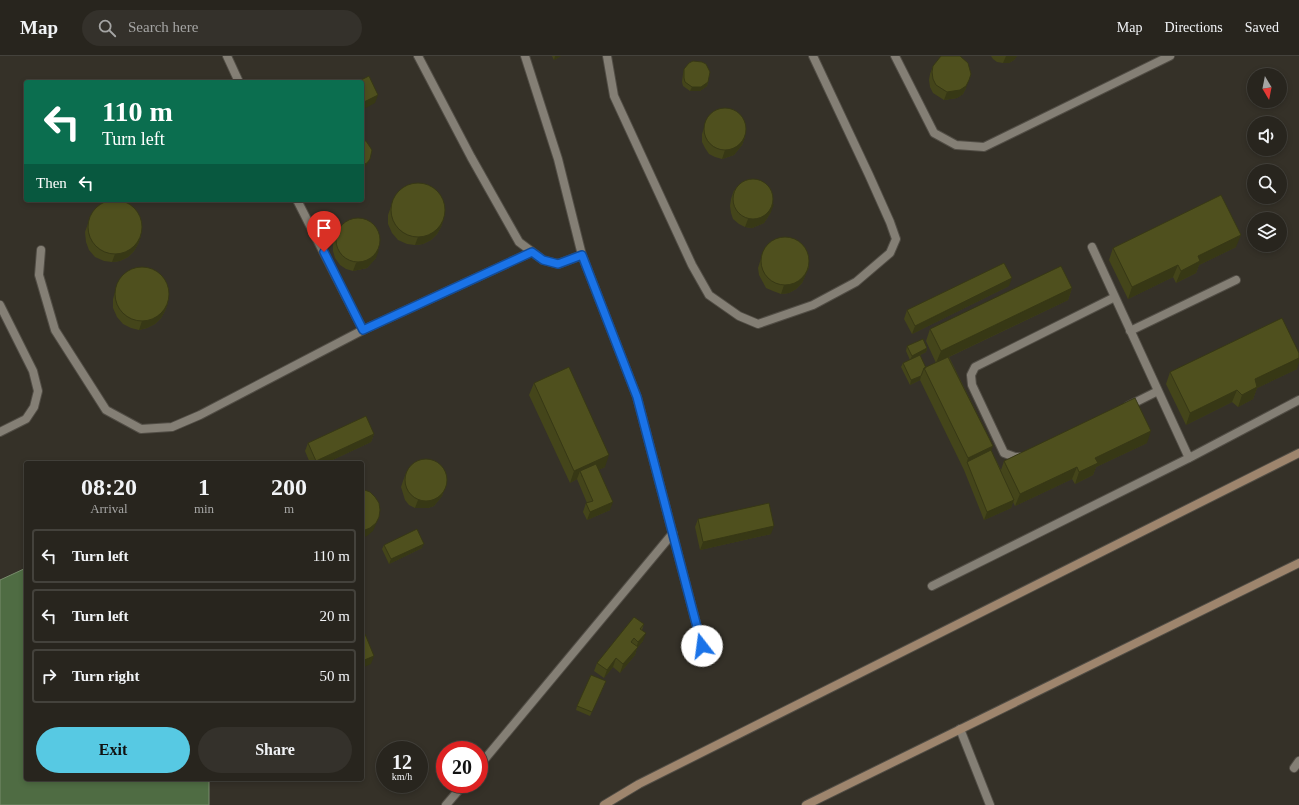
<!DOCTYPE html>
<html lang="en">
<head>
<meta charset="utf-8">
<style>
  body { margin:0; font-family:Georgia,serif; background:#34312b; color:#f1f3f6; height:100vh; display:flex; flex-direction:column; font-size:15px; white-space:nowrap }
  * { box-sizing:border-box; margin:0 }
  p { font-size:13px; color:#a5a5a4 }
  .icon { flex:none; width:22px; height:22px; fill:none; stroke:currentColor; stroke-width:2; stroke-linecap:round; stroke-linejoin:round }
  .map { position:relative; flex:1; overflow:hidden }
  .details { position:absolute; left:24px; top:405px; width:340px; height:320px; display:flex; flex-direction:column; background:#28251e; border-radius:4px; box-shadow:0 2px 6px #0003,0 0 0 1px #44423c }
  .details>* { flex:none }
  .hud { position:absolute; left:24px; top:24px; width:340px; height:122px; border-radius:4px; box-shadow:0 2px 6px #0003,0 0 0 1px #44423c; background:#0b6e4f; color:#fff; overflow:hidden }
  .needle { width:26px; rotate:170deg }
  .controls { position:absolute; left:1247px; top:12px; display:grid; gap:8px }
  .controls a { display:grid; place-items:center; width:40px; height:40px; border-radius:50%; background:#28251e; box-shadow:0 2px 6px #0003,0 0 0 1px #44423c; font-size:20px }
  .speed { position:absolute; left:376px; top:685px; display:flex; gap:8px; font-size:20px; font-weight:700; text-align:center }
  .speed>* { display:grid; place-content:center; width:52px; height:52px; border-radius:50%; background:#28251e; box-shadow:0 2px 6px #0003,0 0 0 1px #44423c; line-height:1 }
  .speed small { font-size:10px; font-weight:400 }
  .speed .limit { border:6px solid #d22; background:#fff; color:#111 }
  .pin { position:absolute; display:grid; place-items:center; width:34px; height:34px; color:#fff; margin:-41px -17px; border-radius:50% 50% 50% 0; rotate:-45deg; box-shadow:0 0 4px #0007 }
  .pin .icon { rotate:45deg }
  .me { position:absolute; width:44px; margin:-22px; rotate:345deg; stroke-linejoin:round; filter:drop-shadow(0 0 3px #0008) }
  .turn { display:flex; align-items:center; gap:14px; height:84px; padding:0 12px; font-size:18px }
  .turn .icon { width:52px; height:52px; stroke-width:2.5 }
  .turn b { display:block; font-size:28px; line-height:34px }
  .then { display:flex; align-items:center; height:38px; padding:0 12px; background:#0003; gap:8px; font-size:15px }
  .eta { display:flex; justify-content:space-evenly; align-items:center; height:68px; text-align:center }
  .eta b { font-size:24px; font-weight:700; line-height:28px }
  .primary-button { display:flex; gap:8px; margin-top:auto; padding:8px 12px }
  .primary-button a { flex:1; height:46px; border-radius:24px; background:#57c9e3; color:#111; font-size:16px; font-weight:700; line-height:46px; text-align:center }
  .primary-button a+a { background:#34312b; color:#f1f3f6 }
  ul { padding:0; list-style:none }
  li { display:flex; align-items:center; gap:12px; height:54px; margin:0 8px 6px; padding:0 4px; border:2px solid #44423c; border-radius:4px }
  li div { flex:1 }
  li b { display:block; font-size:15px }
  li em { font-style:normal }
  header { display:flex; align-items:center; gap:24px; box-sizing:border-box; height:56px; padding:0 20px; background:#28251e; border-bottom:1px solid #44423c }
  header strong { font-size:19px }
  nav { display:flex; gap:22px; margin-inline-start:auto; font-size:14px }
  .search { width:280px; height:36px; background:#34312b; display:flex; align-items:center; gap:10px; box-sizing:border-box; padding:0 14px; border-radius:22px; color:#a5a5a4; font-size:15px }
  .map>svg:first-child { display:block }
  .water { fill:#4f6c43; stroke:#788b6c }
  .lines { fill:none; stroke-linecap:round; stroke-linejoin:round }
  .service-casing { stroke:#514d45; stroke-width:10 }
  .minor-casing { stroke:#514d45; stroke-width:10 }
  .secondary-casing { stroke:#514d45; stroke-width:10 }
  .service { stroke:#847f75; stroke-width:8 }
  .minor { stroke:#847f75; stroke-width:8 }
  .secondary { stroke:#9e856d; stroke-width:8 }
  .wall { fill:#44451a }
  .shaded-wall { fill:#373815 }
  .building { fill:#4f501e; stroke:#373815 }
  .route-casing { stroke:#114b97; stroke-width:10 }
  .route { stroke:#1a73e8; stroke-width:7 }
</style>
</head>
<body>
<header>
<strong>Map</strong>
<div class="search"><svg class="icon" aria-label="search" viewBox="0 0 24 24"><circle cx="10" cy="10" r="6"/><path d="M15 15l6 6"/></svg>Search here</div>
<nav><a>Map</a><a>Directions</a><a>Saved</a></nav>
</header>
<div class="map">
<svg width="1299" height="749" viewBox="0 0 1299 749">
  <rect width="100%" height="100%" fill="#353128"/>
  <!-- water -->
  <path class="water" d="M26 512V723H209V749H0V524Z"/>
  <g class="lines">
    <defs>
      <path id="service" d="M227 0 239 26
        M418 0 471 101 519 186 543 204 558 208 582 199
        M525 0 558 103 582 199 637 341 702 590
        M607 0 614 40 692 209 709 239 739 260 758 268 813 249 856 226 890 197 896 183 890 166 869 119 813 0
        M895 0 934 77 956 89 984 91 1170 0
        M297 144 363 274
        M1092 191 1189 402
        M41 194 39 219 55 274 106 354 141 373 172 371 200 359 363 274 532 196
        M0 249 33 315 38 335 34 351 26 363 0 376
        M1130 275 1236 224
        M1128 350 1158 335
        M1022 401H1015L1004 397 972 329 971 319 975 311 1115 241
        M932 530 1189 402 1299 344
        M479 710 673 477
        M446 749 464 728"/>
      <path id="minor" d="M960 673 990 749
        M1294 712 1299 705"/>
      <path id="secondary" d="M604 749 639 728 1299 397
        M806 749 1299 507"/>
    </defs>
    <!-- service casing -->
    <use href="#service" class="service-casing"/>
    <!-- minor casing -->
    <use href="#minor" class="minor-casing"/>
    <!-- secondary casing -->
    <use href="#secondary" class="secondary-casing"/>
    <!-- service -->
    <use href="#service" class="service"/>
    <!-- minor -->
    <use href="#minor" class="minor"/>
    <!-- secondary -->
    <use href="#secondary" class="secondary"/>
  </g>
  <!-- wall -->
  <path class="wall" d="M552 0H561L554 4Z
    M991 0H1017L1014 4 1009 7H1003L997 6 993 3Z
    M933 10 966 32 963 38 957 42 944 44 933 37 930 31 929 24 930 18Z
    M684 13 708 26 707 30 700 35H690L683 30 682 26 683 18Z
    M707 63 745 81 742 89 734 99 722 103 715 101 709 98 705 92 702 86V78Z
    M734 134 771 156 764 167 752 172 745 171 739 168 733 163 731 157 730 150 731 143Z
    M394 142 444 162 441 171 437 178 431 184 423 188 415 189 407 188 398 184 392 177 388 168V159Z
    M91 159 141 180 138 188 134 195 128 201 120 205 112 206 104 205 95 201 89 194 86 186 85 176Z
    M336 179 376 202 367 212 353 215 346 213 340 209 335 202 333 195V187Z
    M1236 191 1199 209 1196 217 1176 227 1173 221 1128 243 1109 204 1113 192Z
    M763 196 809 211 802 227 796 233 789 237 781 238 773 235 766 232 759 219 758 212Z
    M118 226 168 247 165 255 161 262 155 268 147 272 139 274 131 272 123 268 117 261 113 252V243Z
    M1009 230 912 278 904 263 907 254Z
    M1072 232 1068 244 949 301 993 390 991 394 1001 414 1004 405 1147 387 1096 411 1093 419 1075 428 1072 423 1015 450 1013 446 1011 452 984 464 964 414 920 324 910 329 901 311 903 307 910 304 906 295 907 290 927 292 926 296 920 299 926 312 936 307 926 285 930 273Z
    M1297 313 1257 332 1253 343 1238 351 1232 346 1186 369 1166 328 1170 316Z
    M534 327 605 411 598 414 610 454 587 464 583 456 586 447H587L577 423 570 427 529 339Z
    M374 378 371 386 326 407H310L305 395 308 387Z
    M406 417 445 431 442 440 434 450 428 452H415L409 449 405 444 401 431 403 425Z
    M698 463 771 478 700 494 695 471Z
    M384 489 422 492 389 508 382 493Z
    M644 568 642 574 643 585 637 592 635 599 620 617 613 611 604 622 594 615 597 607Z
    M604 630 590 660 576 654 577 650Z"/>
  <!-- shaded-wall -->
  <path class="shaded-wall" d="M555 0H561L554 4Z
    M1006 0H1017L1014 4 1009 7H1003Z
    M969 24 966 32 963 38 957 42 944 44 947 36Z
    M708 26 707 30 700 35H690L692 31Z
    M378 39 375 47 362 54V47Z
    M745 81 742 89 734 99 722 103 725 94Z
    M370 103 368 107 365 111 362 112V109Z
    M774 148 771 156 764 167 752 172 745 171 748 163Z
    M444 162 441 171 437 178 431 184 423 188 415 189 418 181Z
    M1241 179 1236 191 1199 209 1196 217 1176 227 1181 215 1198 200Z
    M141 180 138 188 134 195 128 201 120 205 112 206 115 198Z
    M379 194 376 202 367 212 353 215 356 207Z
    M1178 209 1173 221 1128 243 1132 231Z
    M809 211 802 227 796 233 789 237 781 238 784 229Z
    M1012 222 1009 230 912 278 915 270Z
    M1072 232 1068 244 936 307 941 295Z
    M168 247 165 255 161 262 155 268 147 272 139 274 142 265Z
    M927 292 926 296 910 304 912 300Z
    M1299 302V306L1297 313 1257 332 1253 343 1238 351 1242 339 1255 323Z
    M921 320 920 324 910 329 911 324Z
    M1237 334 1232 346 1186 369 1190 357Z
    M1151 375 1147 387 1096 411 1093 419 1075 428 1079 416 1095 402Z
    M374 378 371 386 326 407H315L316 405Z
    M993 390 988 402 967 406 968 402Z
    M609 399 605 411 582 421 580 415 577 423 570 427 574 415Z
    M1077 411 1072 423 1015 450 1020 438Z
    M445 431 442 440 434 450 428 452H415L418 444Z
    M1014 444 1011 452 984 464 987 456Z
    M613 446 610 454 587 464 590 456Z
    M379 461 373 475 367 480 362 482V475Z
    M774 470 771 478 700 494 703 486Z
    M424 488 422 492 389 508 391 503Z
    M646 577 643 585 637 592 635 599 620 617 623 608 636 593 638 586Z
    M374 600 371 608 362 612V605Z
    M616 602 613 611 604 622 607 614Z"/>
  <!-- building -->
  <path class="building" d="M941 0H960L968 7 971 18 969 24 966 30 960 34 947 36 936 29 933 23 932 16 933 10Z
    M693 5 702 6 706 8 710 16 708 26 701 31H692L685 26 684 22V13L689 7Z
    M369 20 378 39 362 47V26H357Z
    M704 73a21 21 0 1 1 42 0a21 21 0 1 1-42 0Z
    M362 84 366 85 372 94 370 103 367 107 362 109Z
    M733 143a20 20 0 1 1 40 0a20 20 0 1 1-40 0Z
    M391 154a27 27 0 1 1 54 0a27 27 0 1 1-54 0Z
    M1221 139 1241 179 1198 200 1200 205 1181 215 1178 209 1132 231 1113 192Z
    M88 171a27 27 0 1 1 54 0a27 27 0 1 1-54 0Z
    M336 184a22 22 0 1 1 44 0a22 22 0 1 1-44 0Z
    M761 205a24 24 0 1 1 48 0a24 24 0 1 1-48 0Z
    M1004 207 1012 222 915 270 907 254Z
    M1061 210 1072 232 941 295 930 273Z
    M115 238a27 27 0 1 1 54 0a27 27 0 1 1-54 0Z
    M1282 262 1299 297V302L1255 323 1257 331 1242 339 1237 334 1190 357 1170 316Z
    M923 283 927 292 912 300 907 290Z
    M920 299 926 312H924L921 320 911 324 903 307Z
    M948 301 993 390 968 402 924 312Z
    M569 311 609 399 574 415 534 327Z
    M1135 342 1151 375 1095 402 1098 407 1079 416 1077 411 1020 438 1004 405Z
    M366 360 374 378 316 405 308 387Z
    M991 394 1014 444 987 456 967 406Z
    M405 424a21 21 0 1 1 42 0a21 21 0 1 1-42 0Z
    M596 408 613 446 590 456 586 447 593 445 580 415Z
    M362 433 370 436 375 441 379 447 380 454 379 461 376 467 370 472 365 474 362 475Z
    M769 447 774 470 703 486 698 463Z
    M417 473 424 488 391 503 384 489Z
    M634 561 644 568 640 573 646 577 638 586 634 582 631 586 638 591 623 608 616 602 607 614 597 607Z
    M365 578 374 600 362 605V579Z
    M591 619 606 625 592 656 577 650Z"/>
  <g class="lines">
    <defs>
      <path id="route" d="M324 196 363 274 532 196 543 204 558 208 582 199 637 341 702 590"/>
    </defs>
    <!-- route casing -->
    <use href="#route" class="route-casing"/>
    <!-- route -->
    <use href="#route" class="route"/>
  </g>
</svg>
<div class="controls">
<a><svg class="needle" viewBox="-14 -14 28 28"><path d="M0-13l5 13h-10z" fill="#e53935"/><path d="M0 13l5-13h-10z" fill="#a5a5a4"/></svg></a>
<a><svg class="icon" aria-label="sound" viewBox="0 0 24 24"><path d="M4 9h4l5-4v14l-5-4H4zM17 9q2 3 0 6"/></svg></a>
<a><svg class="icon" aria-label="search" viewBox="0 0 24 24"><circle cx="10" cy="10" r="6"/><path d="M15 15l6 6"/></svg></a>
<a><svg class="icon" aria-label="layers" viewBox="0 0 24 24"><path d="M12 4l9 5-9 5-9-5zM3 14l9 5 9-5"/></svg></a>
</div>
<div class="speed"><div>12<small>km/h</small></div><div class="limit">20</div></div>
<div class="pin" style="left:324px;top:196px;background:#d93025"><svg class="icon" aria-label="arrive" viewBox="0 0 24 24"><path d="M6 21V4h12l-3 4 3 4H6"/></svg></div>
<svg class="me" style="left:702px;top:590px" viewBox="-20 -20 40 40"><circle r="19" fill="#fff"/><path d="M0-13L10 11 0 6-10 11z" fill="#1a73e8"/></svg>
<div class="hud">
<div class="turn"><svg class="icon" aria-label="left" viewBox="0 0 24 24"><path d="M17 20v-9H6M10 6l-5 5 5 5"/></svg><div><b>110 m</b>Turn left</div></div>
<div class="then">Then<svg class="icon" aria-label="left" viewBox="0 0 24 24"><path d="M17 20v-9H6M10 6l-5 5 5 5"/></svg></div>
</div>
<section class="details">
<div class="eta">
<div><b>08:20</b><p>Arrival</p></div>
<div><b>1</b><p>min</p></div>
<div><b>200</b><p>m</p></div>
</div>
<ul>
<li><svg class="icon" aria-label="left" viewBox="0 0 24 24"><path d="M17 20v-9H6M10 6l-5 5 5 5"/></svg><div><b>Turn left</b></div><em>110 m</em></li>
<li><svg class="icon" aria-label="left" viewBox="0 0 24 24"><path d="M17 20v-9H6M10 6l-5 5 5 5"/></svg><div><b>Turn left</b></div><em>20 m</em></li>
<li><svg class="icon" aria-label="right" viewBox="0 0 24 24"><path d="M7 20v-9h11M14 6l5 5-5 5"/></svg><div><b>Turn right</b></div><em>50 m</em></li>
</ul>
<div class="primary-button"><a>Exit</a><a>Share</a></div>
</section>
</div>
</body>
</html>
